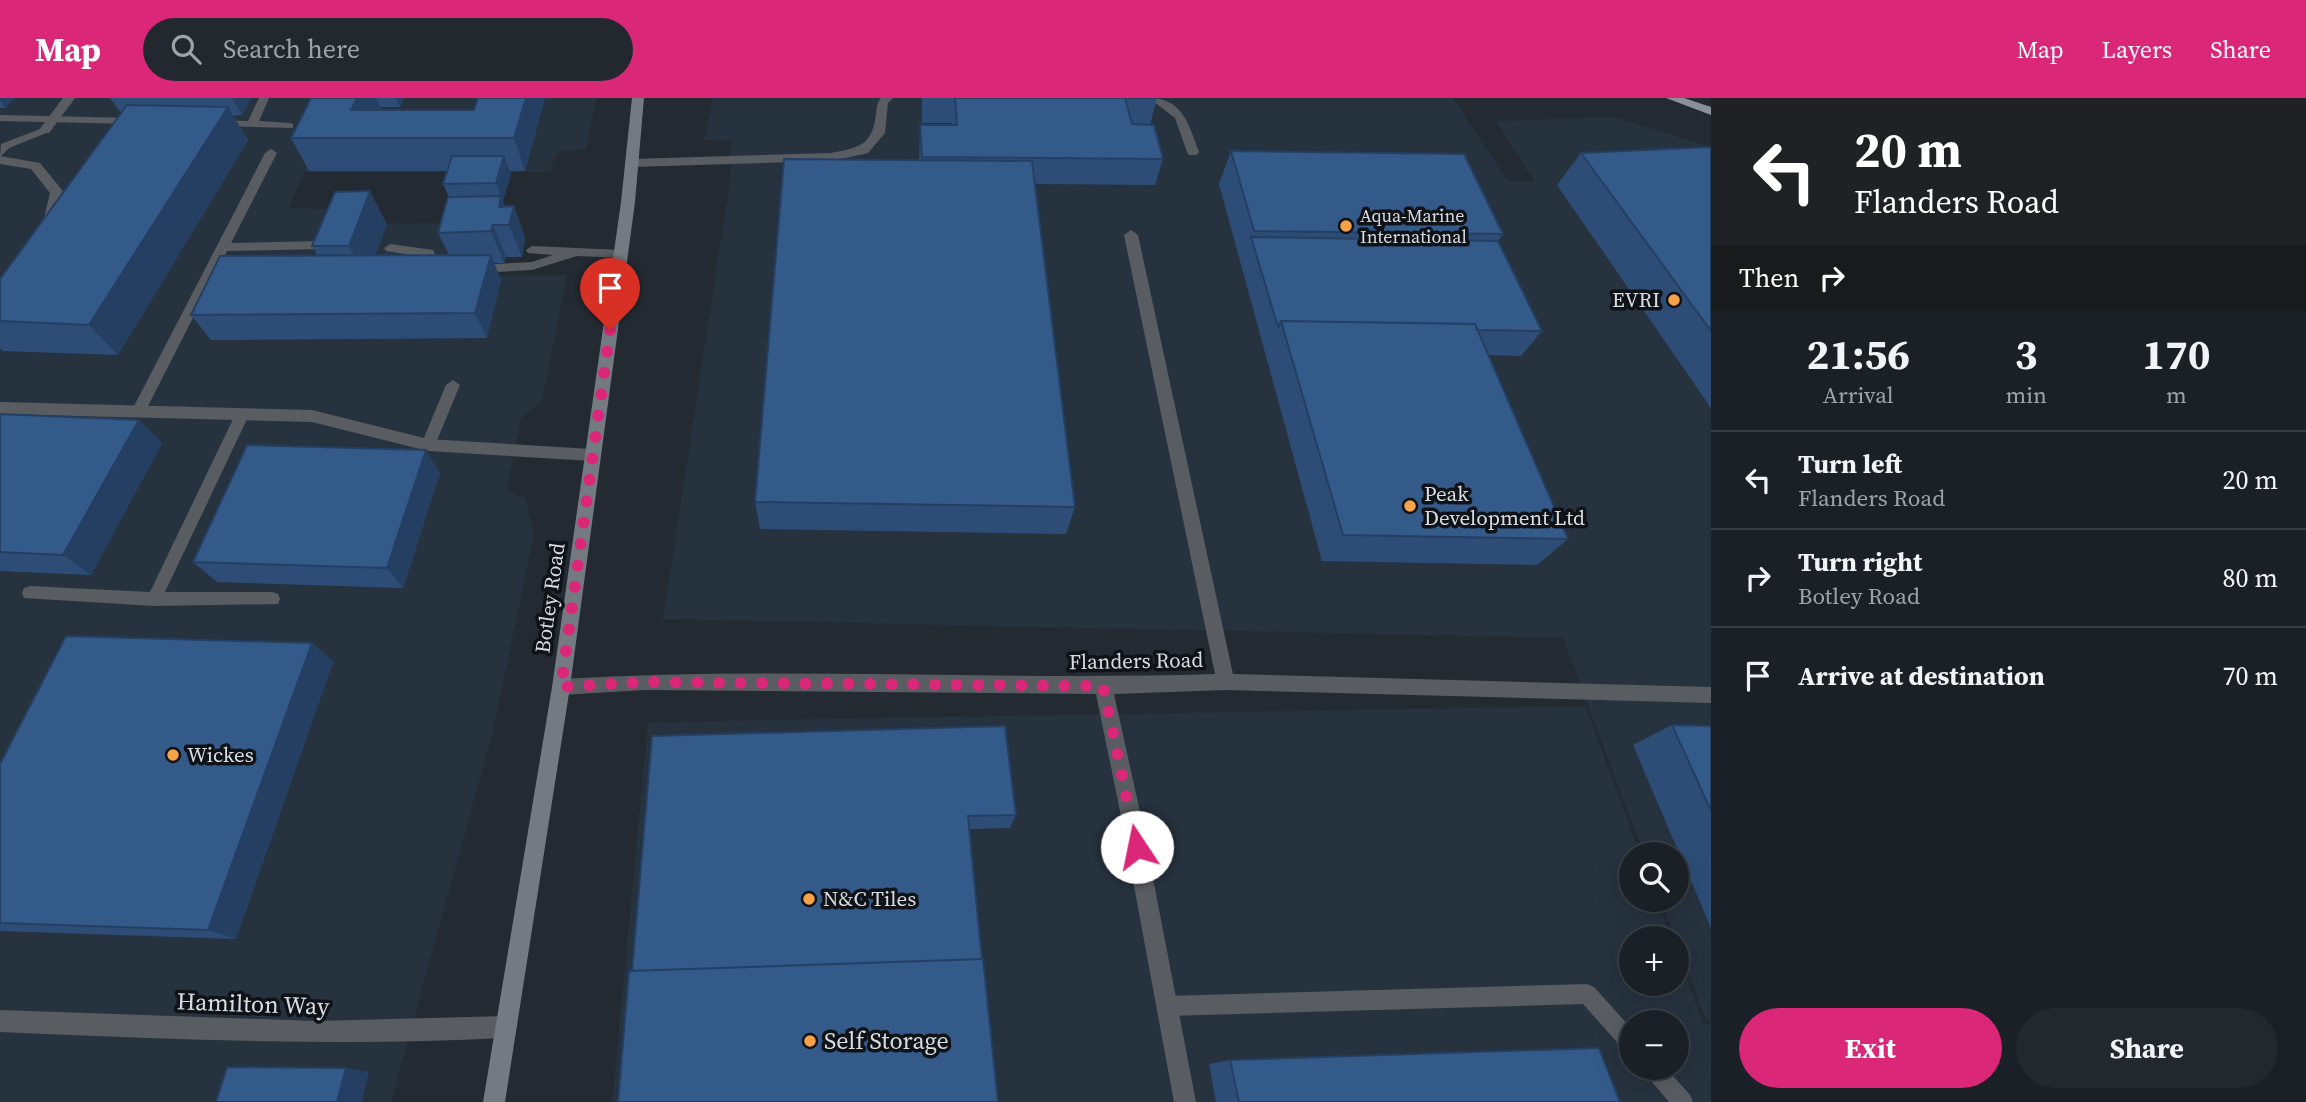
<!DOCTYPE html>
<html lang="en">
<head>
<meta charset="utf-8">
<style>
  body { margin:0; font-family:"Source Serif 4",serif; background:#23282e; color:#f1f3f6; height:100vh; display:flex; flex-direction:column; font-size:26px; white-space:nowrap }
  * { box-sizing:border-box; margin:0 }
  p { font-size:23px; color:#9fa3a7 }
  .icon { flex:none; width:38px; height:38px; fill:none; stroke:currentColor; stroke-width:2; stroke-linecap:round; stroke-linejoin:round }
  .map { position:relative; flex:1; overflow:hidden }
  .side { display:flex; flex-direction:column; background:#1a2026; width:595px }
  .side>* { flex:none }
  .hud { background:#202124; color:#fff; overflow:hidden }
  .tools { position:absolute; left:1619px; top:744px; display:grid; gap:14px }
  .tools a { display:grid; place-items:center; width:70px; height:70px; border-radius:50%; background:#1a2026; box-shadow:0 7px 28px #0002,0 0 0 2px #383e43; font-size:35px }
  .pin { position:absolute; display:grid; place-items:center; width:60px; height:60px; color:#fff; margin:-72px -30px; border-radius:50% 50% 50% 0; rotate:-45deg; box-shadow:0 0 7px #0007 }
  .pin .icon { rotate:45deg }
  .me { position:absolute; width:77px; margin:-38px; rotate:349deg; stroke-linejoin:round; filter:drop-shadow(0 0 5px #0008) }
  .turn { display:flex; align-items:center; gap:24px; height:147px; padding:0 28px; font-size:32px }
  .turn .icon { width:91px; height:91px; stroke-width:2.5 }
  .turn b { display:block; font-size:49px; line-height:60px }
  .then { display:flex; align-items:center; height:66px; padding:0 28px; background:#0003; gap:14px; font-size:26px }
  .eta { display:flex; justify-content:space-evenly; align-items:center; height:119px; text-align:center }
  .eta b { font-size:42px; font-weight:700; line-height:49px }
  .primary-button { display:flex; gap:14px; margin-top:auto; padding:14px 28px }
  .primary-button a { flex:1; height:80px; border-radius:42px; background:#db2777; color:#fff; font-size:28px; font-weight:700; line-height:80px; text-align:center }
  .primary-button a+a { background:#23282e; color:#f1f3f6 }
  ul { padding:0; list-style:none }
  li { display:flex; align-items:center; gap:21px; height:98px; padding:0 28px; border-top:2px solid #383e43 }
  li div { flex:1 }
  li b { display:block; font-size:26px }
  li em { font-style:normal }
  header { display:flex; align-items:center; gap:42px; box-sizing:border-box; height:98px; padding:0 35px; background:#db2777; color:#fff }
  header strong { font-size:33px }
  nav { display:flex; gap:38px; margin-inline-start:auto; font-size:24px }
  .search { width:490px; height:63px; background:#23282e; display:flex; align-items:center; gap:18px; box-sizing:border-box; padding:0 24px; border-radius:38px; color:#9fa3a7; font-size:26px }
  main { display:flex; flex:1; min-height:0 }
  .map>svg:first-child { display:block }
  .built { fill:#27323f; fill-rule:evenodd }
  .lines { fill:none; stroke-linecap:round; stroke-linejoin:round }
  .service { fill:#595d61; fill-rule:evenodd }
  .minor { fill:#595d61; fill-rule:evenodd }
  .secondary { fill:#747a81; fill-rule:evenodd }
  .primary { fill:#899099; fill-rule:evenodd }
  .wall { fill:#2d4d77 }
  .shaded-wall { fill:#243f61 }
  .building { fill:#345a8a; stroke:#243f61; stroke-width:2 }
  .route { stroke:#db2777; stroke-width:12; stroke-dasharray:0 21.6 }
  .poi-dot { fill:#f6a248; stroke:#0f1216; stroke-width:2.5 }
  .labels { text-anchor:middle; stroke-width:7; stroke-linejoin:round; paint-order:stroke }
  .far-poi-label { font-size:18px; fill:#d8dde3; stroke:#0f1216; text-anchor:start }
  .poi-label { font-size:21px; fill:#d8dde3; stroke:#0f1216; text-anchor:start }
  .street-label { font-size:21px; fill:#d8dde3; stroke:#0f1216 }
  .near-street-label { font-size:24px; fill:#d8dde3; stroke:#0f1216 }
  .near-poi-label { font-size:24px; fill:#d8dde3; stroke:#0f1216; text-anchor:start }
</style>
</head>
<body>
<header>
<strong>Map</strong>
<div class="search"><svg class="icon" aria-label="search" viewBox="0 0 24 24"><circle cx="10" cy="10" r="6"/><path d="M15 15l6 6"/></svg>Search here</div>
<nav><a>Map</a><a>Layers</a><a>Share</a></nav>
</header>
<main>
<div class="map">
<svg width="1711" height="1004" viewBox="0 0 1711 1004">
  <rect width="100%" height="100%" fill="#232a32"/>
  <!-- built -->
  <path class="built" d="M0 0H596L586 52 563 53 555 57 551 74H304L289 110 360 112 353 126 468 125 489 178 567 177 542 303 521 320 507 391 526 402 534 437 493 633 391 1004H0Z
    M713 0H1453L1508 83 1535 84 1496 23 1614 19 1711 49V922H1706L1661 802H1676V756H1644L1563 540 663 521 729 89 731 43 704 42Z
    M1585 608 1640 756H1631V802H1657L1671 840H1631V886H1676L1677 855 1703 925 1711 927V1004H612L648 624ZM1631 924H1676V970H1631Z"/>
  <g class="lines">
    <!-- service -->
    <path class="service" d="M259 0H269L259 23 289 25 293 26V30L216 28 210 25 216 22 248 23Z
      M881 0H893L888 5 885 35 868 55 864 56 831 63 632 69 626 65 632 61 831 55C860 49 872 48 876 16 877 9 877 5 881 0Z
      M1149 0C1183 0 1189 27 1199 54L1197 57H1189L1187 54 1175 20Z
      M0 17 134 20 140 23 134 26 0 23Z
      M45 29 51 32 49 34 9 50 0 59 1 46Z
      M271 51 277 55 231 145 322 143 328 147 322 151 227 153 143 318H133L131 314 265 55Z
      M390 146 433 152 440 168 447 172 441 176 431 175 424 159 386 153 384 150Z
      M532 148 621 152 627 156 621 160 577 158 532 172 477 175 471 171 477 167 532 164 553 157 528 155 526 152Z
      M453 282 460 287 435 347 428 353 423 351 421 347 446 287Z
      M242 312 249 317 165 494H272L278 496 280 501 278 506 154 508 24 500 22 495 24 490 30 488 150 494 235 317Z
      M1587 886 1594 889 1631 930V955L1624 952 1583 906 1167 918 1160 915 1157 908 1160 901 1167 898Z
      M1643 970H1666L1690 997 1693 1004H1669L1646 977Z"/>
    <!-- minor -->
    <path class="minor" d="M63 0H75L49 35H41L39 32Z
      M0 58 40 65 62 92 64 95 54 132H44L42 129 50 95 31 71 0 66Z
      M1131 132 1138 137 1233 576 1711 589V605L1226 592 1114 596 1142 723 1196 1004H1174L1122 723 1096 596 645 592 561 597 554 595 552 589 554 583 561 581C779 568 997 583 1215 576L1124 137Z
      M0 304 312 312 428 341 592 351 600 357 592 363 428 353 312 324 0 316Z
      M0 912 316 923 505 918 513 921 516 929 513 937 505 940C336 949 169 941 0 934Z"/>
    <!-- secondary -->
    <path class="secondary" d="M632 0H644L635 104 570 589 505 1004H483L552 589 621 104Z"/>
    <!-- primary -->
    <path class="primary" d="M1666 0H1684L1711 9V17Z"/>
  </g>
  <!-- wall -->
  <path class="wall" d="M0 0 6 10H0Z
    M110 0H251L242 17 233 18 248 42 118 257 3 253 0 250V181L121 15Z
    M311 0H404L400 9H381V12H474L478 0H545L525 73H510L511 76 503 103 505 109 514 108 525 140 522 159H506L504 165H494L501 182 487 240 211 242 191 217 318 158 312 148 387 126 375 158 449 157 438 135 449 99 443 86 447 73H309L291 40Z
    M922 0H1157L1150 27 1163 61 1155 87 1035 86 1075 409 1066 436 760 431 755 404 919 62 920 27H953L952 25H922Z
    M1711 51V310L1557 87 1581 55Z
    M1231 53 1503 136 1498 143 1542 233 1521 258 1488 257 1568 441 1537 467 1322 463 1219 86Z
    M0 316 139 322 162 345 91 477 0 473Z
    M440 375 403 490 217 484 193 464Z
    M312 545 333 564 236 841 0 833V666Z
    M1672 627 1711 628V830L1633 647Z
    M652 638 1016 717 1010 730 969 731 632 873Z
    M1230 962 1620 1004H1216L1209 966Z"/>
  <!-- shaded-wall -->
  <path class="shaded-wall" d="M0 0H15L6 10 0 2Z
    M232 0H251L242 17Z
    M357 0H376L381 11 369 40 351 12Z
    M396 0H404L400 9Z
    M526 0H545L525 73 514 40Z
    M228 9 248 42 118 257 89 227Z
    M504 58 511 76 503 103 511 122 514 108 525 140 522 159 509 127 499 109 501 98 496 85Z
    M370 93 387 126 367 180 349 148Z
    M493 127 506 159 504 165 491 133Z
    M491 157 501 182 487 240 475 215Z
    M139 322 162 345 91 477 63 457Z
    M426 352 440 375 403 490 387 470Z
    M312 545 333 564 236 841 208 832Z
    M346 970 369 974 362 1004H337Z"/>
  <!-- building -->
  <path class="building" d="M311 0H357L351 12H474L478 0H526L514 40H291Z
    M955 0H1157H1125L1132 26 1154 27 1163 61 922 59 920 27H957Z
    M127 7 228 9 89 227 0 223V181Z
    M1709 49 1711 51V233L1581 55Z
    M1231 53 1464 56 1503 136 1254 133Z
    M452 58H504L496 85 443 86Z
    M784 61 1032 63 1075 409 755 404Z
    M370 93 349 148H312L335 94Z
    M501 98 499 109 514 108 509 127H493L491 133 438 135 448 99Z
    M1251 139 1498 143 1542 233 1477 232 1475 226 1281 223 1278 229Z
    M491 157 475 215 191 217 220 158Z
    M1281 223 1475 226 1568 441 1343 437Z
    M0 316 139 322 63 457 0 454Z
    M247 347 426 352 387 470 193 464Z
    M66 538 312 545 208 832 0 825V666Z
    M1672 627 1711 628V713Z
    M1005 628 1016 717 968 718 982 861 632 873 652 638Z
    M983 861 998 1004H618L629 873Z
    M1599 950 1620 1004H1239L1230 962Z
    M227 969 346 970 337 1004H216Z"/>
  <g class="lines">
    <!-- route -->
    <path class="route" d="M610 232 561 589 645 584 1103 588 1137 749"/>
  </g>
  <!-- markers -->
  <g class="poi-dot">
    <circle cx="1346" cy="128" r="7"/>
    <circle cx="1674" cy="202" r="7"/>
    <circle cx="1410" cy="408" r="7"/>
    <circle cx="173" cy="657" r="7"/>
    <circle cx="809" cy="801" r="7"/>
    <circle cx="810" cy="943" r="7"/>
  </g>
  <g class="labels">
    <!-- far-poi labels -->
    <g class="far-poi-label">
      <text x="1360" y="124">Aqua-Marine<tspan x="1360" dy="21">International</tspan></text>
    </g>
    <!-- poi labels -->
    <g class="poi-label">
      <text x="1660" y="209" text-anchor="end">EVRI</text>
      <text x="1424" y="403">Peak<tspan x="1424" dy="24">Development Ltd</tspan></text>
      <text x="187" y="664">Wickes</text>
      <text x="823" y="808">N&amp;C Tiles</text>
    </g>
    <!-- street labels -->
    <g class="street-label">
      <text transform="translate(550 500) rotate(-82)" y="7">Botley Road</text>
      <text transform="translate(1136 563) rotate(-1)" y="7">Flanders Road</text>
    </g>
    <!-- near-street labels -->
    <g class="near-street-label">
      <text transform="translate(253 906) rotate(2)" y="8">Hamilton Way</text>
    </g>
    <!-- near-poi labels -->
    <g class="near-poi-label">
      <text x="824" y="951">Self Storage</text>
    </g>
  </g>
</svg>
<div class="tools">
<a><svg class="icon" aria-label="search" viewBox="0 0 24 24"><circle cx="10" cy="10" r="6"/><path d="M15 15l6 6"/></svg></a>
<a>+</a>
<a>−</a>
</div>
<div class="pin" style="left:610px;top:232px;background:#d93025"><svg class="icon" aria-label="arrive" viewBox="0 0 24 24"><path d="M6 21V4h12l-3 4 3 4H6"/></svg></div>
<svg class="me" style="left:1137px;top:749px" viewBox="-20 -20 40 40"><circle r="19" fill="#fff"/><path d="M0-13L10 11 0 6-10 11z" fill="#db2777"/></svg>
</div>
<section class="side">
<div class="hud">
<div class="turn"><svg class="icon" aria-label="left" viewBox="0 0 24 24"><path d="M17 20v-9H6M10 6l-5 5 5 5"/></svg><div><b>20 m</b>Flanders Road</div></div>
<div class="then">Then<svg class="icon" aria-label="right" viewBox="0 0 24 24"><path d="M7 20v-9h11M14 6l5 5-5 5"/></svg></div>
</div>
<div class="eta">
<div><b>21:56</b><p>Arrival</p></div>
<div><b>3</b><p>min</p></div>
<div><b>170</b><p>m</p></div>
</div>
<ul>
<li><svg class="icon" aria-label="left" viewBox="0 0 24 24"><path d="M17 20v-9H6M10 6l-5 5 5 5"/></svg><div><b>Turn left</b><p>Flanders Road</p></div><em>20 m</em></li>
<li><svg class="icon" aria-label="right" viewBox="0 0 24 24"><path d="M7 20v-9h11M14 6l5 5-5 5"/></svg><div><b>Turn right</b><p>Botley Road</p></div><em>80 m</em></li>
<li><svg class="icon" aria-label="arrive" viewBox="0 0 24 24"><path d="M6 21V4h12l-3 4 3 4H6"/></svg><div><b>Arrive at destination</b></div><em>70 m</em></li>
</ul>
<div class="primary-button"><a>Exit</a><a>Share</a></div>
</section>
</main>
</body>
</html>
